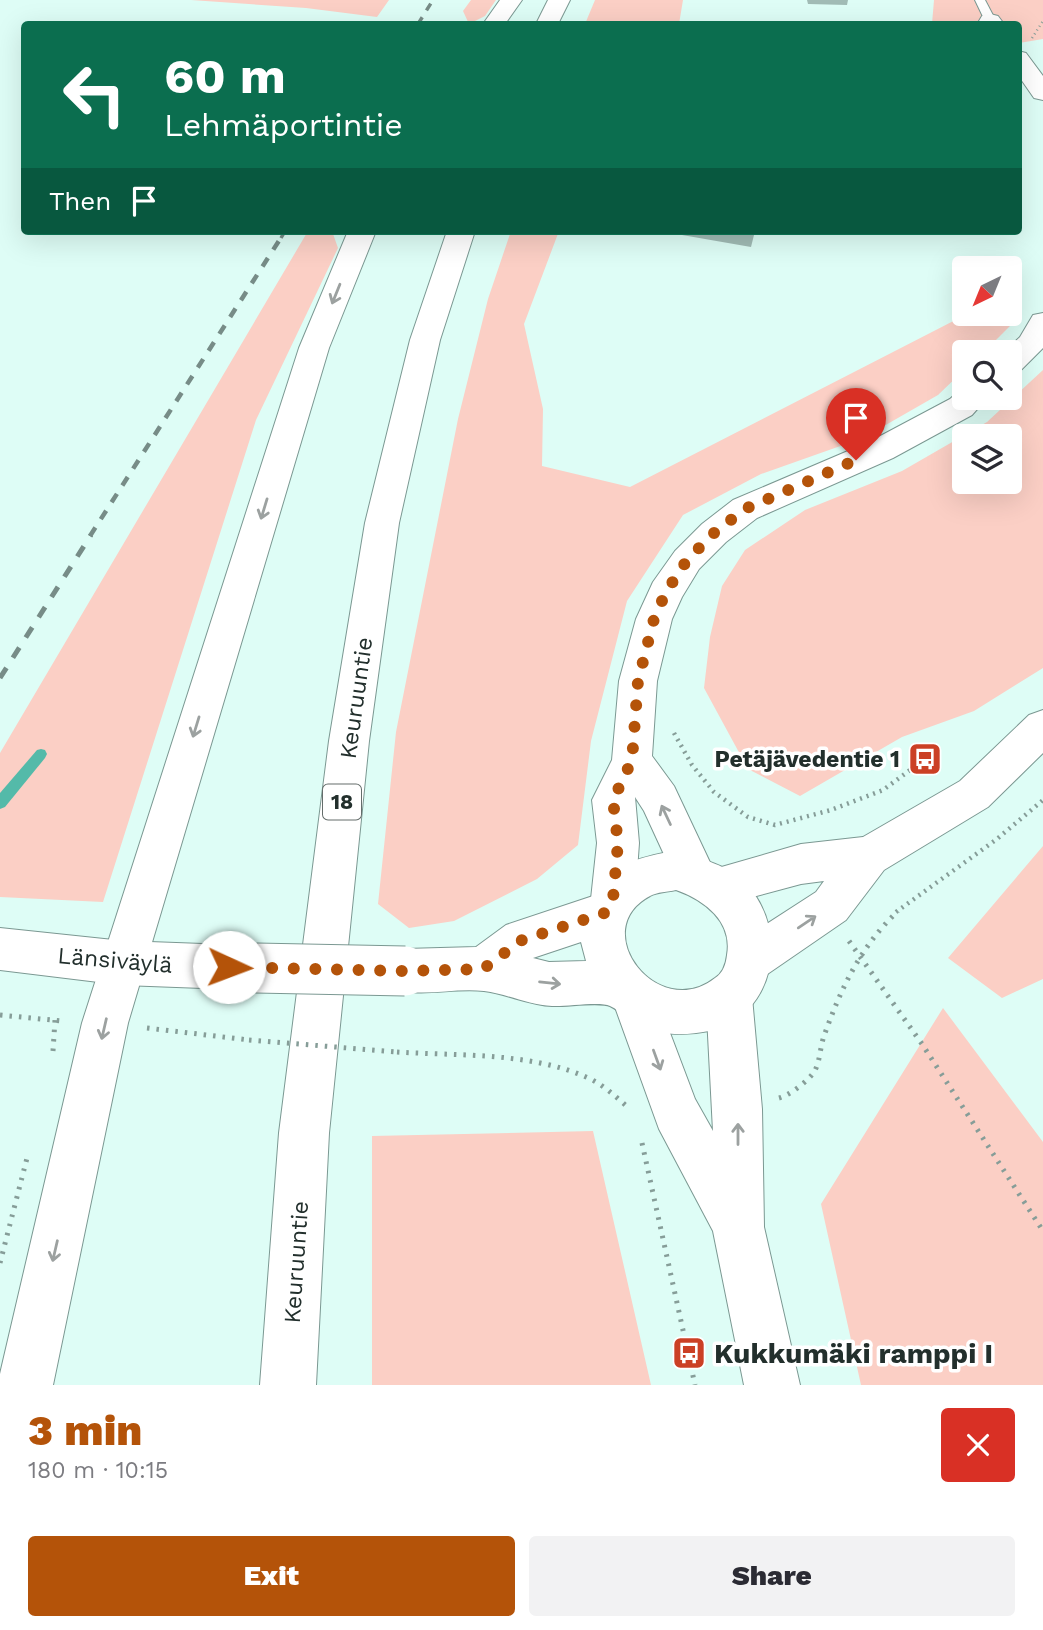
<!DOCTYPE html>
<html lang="en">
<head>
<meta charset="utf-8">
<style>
  body { margin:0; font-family:"Work Sans",sans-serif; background:#f2f2f3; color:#2b2b33; height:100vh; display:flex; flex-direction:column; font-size:26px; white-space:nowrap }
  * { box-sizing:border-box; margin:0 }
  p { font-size:23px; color:#7c7c81 }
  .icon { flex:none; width:38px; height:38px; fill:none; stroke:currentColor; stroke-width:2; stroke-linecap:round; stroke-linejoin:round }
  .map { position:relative; height:1385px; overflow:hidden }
  .panel { display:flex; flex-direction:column; background:#fff; flex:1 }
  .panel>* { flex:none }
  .banner { position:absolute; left:21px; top:21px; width:1001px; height:214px; border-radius:7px; box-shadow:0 7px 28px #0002; background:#0b6e4f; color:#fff; overflow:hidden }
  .needle { width:46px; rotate:223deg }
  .controls { position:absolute; left:952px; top:256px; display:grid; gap:14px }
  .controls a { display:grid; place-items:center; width:70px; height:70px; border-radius:7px; background:#fff; box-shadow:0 7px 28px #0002; font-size:35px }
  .pin { position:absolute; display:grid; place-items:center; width:60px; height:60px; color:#fff; margin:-72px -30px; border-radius:50% 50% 50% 0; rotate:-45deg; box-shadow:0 0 7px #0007 }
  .pin .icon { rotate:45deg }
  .me { position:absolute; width:77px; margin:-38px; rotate:92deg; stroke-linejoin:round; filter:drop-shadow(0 0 5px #0008) }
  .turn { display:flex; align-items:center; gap:24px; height:147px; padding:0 28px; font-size:32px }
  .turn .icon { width:91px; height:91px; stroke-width:2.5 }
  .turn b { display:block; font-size:49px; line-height:60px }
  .then { display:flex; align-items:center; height:66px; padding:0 28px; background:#0003; gap:14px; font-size:26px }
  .round { display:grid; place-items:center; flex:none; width:74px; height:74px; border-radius:7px; background:#f2f2f3 }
  .head { display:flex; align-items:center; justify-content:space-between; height:119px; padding:0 28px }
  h1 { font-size:42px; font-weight:800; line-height:52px; color:#b45309 }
  .action { display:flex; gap:14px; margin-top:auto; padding:14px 28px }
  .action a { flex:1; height:80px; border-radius:7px; background:#b45309; color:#fff; font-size:28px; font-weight:800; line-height:80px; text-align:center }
  .action a+a { background:#f2f2f3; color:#2b2b33 }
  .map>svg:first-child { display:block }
  .green { fill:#fbcfc5; fill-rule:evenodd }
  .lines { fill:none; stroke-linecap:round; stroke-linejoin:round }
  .stream { fill:#54baa9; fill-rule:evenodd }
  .service-casing { stroke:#7b9892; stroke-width:2 }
  .minor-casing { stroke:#7b9892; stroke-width:2 }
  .tertiary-casing { stroke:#7b9892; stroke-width:2 }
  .secondary-casing { stroke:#7b9892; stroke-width:2 }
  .trunk-casing { stroke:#7b9892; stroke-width:2 }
  .path-far2 { stroke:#869d98; stroke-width:2.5; stroke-dasharray:1 3.5; stroke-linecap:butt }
  .path-far1 { stroke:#869d98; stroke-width:4.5; stroke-dasharray:2 5; stroke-linecap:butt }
  .path { stroke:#869d98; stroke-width:5; stroke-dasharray:2.5 7; stroke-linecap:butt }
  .service { fill:#fff; fill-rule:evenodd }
  .minor { fill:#fff; fill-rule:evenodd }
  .tertiary { fill:#fff; fill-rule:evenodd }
  .secondary { fill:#fff; fill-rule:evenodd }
  .trunk { fill:#fff; fill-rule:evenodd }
  .rail-far2 { stroke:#778c87; stroke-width:3.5; stroke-dasharray:8 8; stroke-linecap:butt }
  .rail-far1 { stroke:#778c87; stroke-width:4.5; stroke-dasharray:10 10; stroke-linecap:butt }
  .rail { stroke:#778c87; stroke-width:5; stroke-dasharray:12 12; stroke-linecap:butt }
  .secondary-bridge-casing { stroke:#7b9892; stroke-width:51; stroke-linecap:butt }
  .path-bridge { stroke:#869d98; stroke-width:5; stroke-dasharray:2.5 7; stroke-linecap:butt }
  .secondary-bridge { stroke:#fff; stroke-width:49 }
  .wall { fill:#a1bbb5 }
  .oneway { stroke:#9ca1a0 }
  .route { stroke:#b45309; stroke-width:12; stroke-dasharray:0 21.6 }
  .labels { text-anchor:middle; stroke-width:7; stroke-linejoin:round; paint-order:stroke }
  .shield { fill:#fff; stroke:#646d6b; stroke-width:2 }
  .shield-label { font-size:21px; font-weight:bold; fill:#222f2c }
  .street-label { font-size:23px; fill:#222f2c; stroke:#fff }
  .poi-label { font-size:23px; font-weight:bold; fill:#222f2c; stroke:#fff; text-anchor:end }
  .near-poi-label { font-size:28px; font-weight:bold; fill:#222f2c; stroke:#fff; text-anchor:start }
</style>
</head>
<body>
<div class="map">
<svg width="1043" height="1385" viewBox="0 0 1043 1385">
  <rect width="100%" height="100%" fill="#defdf6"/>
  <!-- green -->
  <path class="green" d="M191 0H389L377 17 306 8Z
    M471 0H496L485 16 469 24 463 11Z
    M595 0H683L679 24H585Z
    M934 0H1043V39L1019 43 1018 24H932Z
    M308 231H332L338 248 256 420 103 902 0 897V753Z
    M511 231H559L524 324 543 409 542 466 630 487 969 313H979L1012 324 984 352H964V370L938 395 863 438 761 474 683 515 627 601 591 741 578 845 537 879 454 921 409 928 378 904 396 732 458 419 488 299Z
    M1043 370V668L974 711 902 737 800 796 748 769 704 688 710 637 722 586 745 550 805 510 902 471 987 422ZM964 436H1010V481H964Z
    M1043 846V979L1002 998 948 958Z
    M943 1008 1043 1142V1385H861L821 1204Z
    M593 1131 651 1385H372V1136Z"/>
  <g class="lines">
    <!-- stream -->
    <path class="stream" d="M41 749 45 750 47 754 45 758 5 807 0 809V793L37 750Z"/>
    <defs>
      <path id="service" d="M975 0H985L996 21 994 23H986Z"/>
      <path id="minor" d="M990 14 998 16 1004 24H981L979 21 982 16Z
        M1018 51 1026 53 1043 76V100L1034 98 1018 75Z
        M1043 313V348L1021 370 1010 373V352H1004L1020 337 1033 315Z
        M961 389H964V397H988L972 415 893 458 757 518 726 542 699 569 682 597 672 619 657 681 652 756 674 786 715 873 709 887 694 893 679 887 644 811 635 797 639 843 635 899 628 913 613 919 598 913 591 899 597 843 592 800 612 760 619 681 636 619 653 582 675 551 702 524 733 500 869 442 950 399Z"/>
      <path id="tertiary" d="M1043 710V753L988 807 884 870 846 920 766 975 750 982 734 975 728 960 734 945 816 892 824 881 801 884 719 906 704 900 697 886 704 872 801 844 863 837 960 781 1029 715Z"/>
      <path id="secondary" d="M676 850C701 859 729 865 747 885 790 932 775 1016 709 1031 684 1036 660 1036 636 1024 627 1019 619 1010 610 1006 600 1001 565 1007 552 1006 529 1005 507 994 484 991 452 987 420 999 389 987L382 971 389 955 405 949 476 947 506 925 593 896C611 862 641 858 676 850ZM676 890C704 900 733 921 727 955 726 964 723 973 715 978 658 1023 586 930 650 896 657 892 668 892 676 890ZM581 942 586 961 549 962 533 958Z
        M0 928 123 941 256 946 272 953 279 968 272 983 256 990 123 985 0 970Z"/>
      <path id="trunk" d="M500 0H522L505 24H483Z
        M548 0H570L558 24H536Z
        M348 231H376L329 348 128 1023 53 1385H0V1374L82 1023 299 348Z
        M447 231H475L440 340 399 523 369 741 329 1133 316 1385H260L279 1133 329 741 365 523 410 340Z
        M634 973 650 980 695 1099 713 1131 706 997 713 981 729 974 745 981 752 997 762 1109 764 1227 800 1385H744L713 1231 659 1129 611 996 618 980Z"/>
    </defs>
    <!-- service casing -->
    <use href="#service" class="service-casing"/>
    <!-- minor casing -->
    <use href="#minor" class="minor-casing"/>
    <!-- tertiary casing -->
    <use href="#tertiary" class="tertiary-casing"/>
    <!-- secondary casing -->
    <use href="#secondary" class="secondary-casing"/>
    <!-- trunk casing -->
    <use href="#trunk" class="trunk-casing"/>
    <!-- path-far2 -->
    <path class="path-far2" d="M1032 38 1043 21"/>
    <!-- path-far1 -->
    <path class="path-far1" d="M674 733 692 765 714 792 748 817 775 825 831 810 883 790 925 759
      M896 912 997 839 1043 800"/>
    <!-- path -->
    <path class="path" d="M849 941 922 1044 1043 1231
      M0 1015 62 1021
      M147 1028 249 1040
      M53 1051 55 1020
      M397 1052C458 1056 529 1052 586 1077 603 1084 616 1097 630 1109
      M779 1098C790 1095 807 1082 814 1072 820 1063 820 1047 824 1036 841 988 861 946 898 911
      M642 1143 695 1385
      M0 1263 27 1158"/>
    <!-- service -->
    <use href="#service" class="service"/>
    <!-- minor -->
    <use href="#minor" class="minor"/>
    <!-- tertiary -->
    <use href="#tertiary" class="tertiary"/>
    <!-- secondary -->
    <use href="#secondary" class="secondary"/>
    <!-- trunk -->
    <use href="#trunk" class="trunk"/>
    <!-- rail-far2 -->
    <path class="rail-far2" d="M418 24 433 0
      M281 238 285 231"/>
    <!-- rail-far1 -->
    <path class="rail-far1" d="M90 536 282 236"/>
    <!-- rail -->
    <path class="rail" d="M0 678 91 535"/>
    <defs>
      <path id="secondary-bridge" d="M256 968 405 971"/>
    </defs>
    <!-- secondary-bridge casing -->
    <use href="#secondary-bridge" class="secondary-bridge-casing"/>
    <!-- path-bridge -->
    <path class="path-bridge" d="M249 1040 397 1052"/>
    <!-- secondary-bridge -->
    <use href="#secondary-bridge" class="secondary-bridge"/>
  </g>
  <!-- wall -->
  <path class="wall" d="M807 0H848L847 5 808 4Z
    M659 231H755L751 247Z"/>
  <!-- one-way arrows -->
  <defs><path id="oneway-shaft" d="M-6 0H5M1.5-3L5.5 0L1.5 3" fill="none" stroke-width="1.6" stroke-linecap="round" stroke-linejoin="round" transform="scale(1.75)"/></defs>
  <g class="oneway">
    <use href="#oneway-shaft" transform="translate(336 294) rotate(112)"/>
    <use href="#oneway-shaft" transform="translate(264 509) rotate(107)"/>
    <use href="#oneway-shaft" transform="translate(196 727) rotate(107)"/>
    <use href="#oneway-shaft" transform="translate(666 815) rotate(-115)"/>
    <use href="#oneway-shaft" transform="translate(807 922) rotate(-34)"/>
    <use href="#oneway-shaft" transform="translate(550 983) rotate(6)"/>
    <use href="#oneway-shaft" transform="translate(104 1029) rotate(103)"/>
    <use href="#oneway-shaft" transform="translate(657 1060) rotate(70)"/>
    <use href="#oneway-shaft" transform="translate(738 1134) rotate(-90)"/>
    <use href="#oneway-shaft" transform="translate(55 1251) rotate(103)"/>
  </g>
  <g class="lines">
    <!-- route -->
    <path class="route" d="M229 967 405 971 483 969 522 940 605 913 613 899 618 843 613 800 632 760 638 681 654 619 666 592 687 560 714 533 745 509 856 460"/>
  </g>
  <!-- icons -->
  <defs>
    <symbol id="bus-square" viewBox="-11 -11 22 22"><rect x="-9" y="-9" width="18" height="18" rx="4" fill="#cb4025" stroke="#fff"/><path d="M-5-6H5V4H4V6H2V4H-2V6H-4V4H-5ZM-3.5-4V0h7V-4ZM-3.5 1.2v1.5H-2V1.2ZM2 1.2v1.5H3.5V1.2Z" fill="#fff"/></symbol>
  </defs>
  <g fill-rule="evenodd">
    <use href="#bus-square" x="906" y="740" width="38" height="38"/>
    <use href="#bus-square" x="670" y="1334" width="38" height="38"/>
  </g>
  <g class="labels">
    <!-- shield labels -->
    <rect class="shield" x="323" y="784.5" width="38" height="35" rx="5"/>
    <g class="shield-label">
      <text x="342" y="809">18</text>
    </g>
    <!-- street labels -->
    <g class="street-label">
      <text transform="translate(356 698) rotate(-82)" y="8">Keuruuntie</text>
      <text transform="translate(115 960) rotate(5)" y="8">Länsiväylä</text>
      <text transform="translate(296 1262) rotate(-86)" y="8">Keuruuntie</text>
    </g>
    <!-- poi labels -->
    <g class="poi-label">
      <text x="900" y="767">Petäjävedentie 1</text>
    </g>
    <!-- near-poi labels -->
    <g class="near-poi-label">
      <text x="714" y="1363">Kukkumäki ramppi I</text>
    </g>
  </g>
</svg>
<div class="controls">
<a><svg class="needle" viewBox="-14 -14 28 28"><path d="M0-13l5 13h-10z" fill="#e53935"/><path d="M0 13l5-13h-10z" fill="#7c7c81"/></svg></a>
<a><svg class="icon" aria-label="search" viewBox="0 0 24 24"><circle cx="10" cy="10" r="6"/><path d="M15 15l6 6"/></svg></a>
<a><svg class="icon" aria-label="layers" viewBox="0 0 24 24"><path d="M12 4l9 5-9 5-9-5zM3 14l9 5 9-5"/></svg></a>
</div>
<div class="pin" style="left:856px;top:460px;background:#d93025"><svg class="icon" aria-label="arrive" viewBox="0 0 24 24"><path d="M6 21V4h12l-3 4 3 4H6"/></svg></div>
<svg class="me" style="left:229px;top:967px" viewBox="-20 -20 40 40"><circle r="19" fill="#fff"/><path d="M0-13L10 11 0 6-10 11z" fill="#b45309"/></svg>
<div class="banner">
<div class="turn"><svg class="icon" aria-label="left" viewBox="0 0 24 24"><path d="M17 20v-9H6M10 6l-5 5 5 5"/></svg><div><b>60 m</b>Lehmäportintie</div></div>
<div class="then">Then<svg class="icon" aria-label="arrive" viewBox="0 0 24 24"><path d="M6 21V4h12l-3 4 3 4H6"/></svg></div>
</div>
</div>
<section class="panel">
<div class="head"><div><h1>3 min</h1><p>180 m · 10:15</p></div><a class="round" style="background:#d93025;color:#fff"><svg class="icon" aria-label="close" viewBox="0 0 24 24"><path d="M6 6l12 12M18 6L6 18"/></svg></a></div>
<div class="action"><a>Exit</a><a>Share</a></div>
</section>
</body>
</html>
